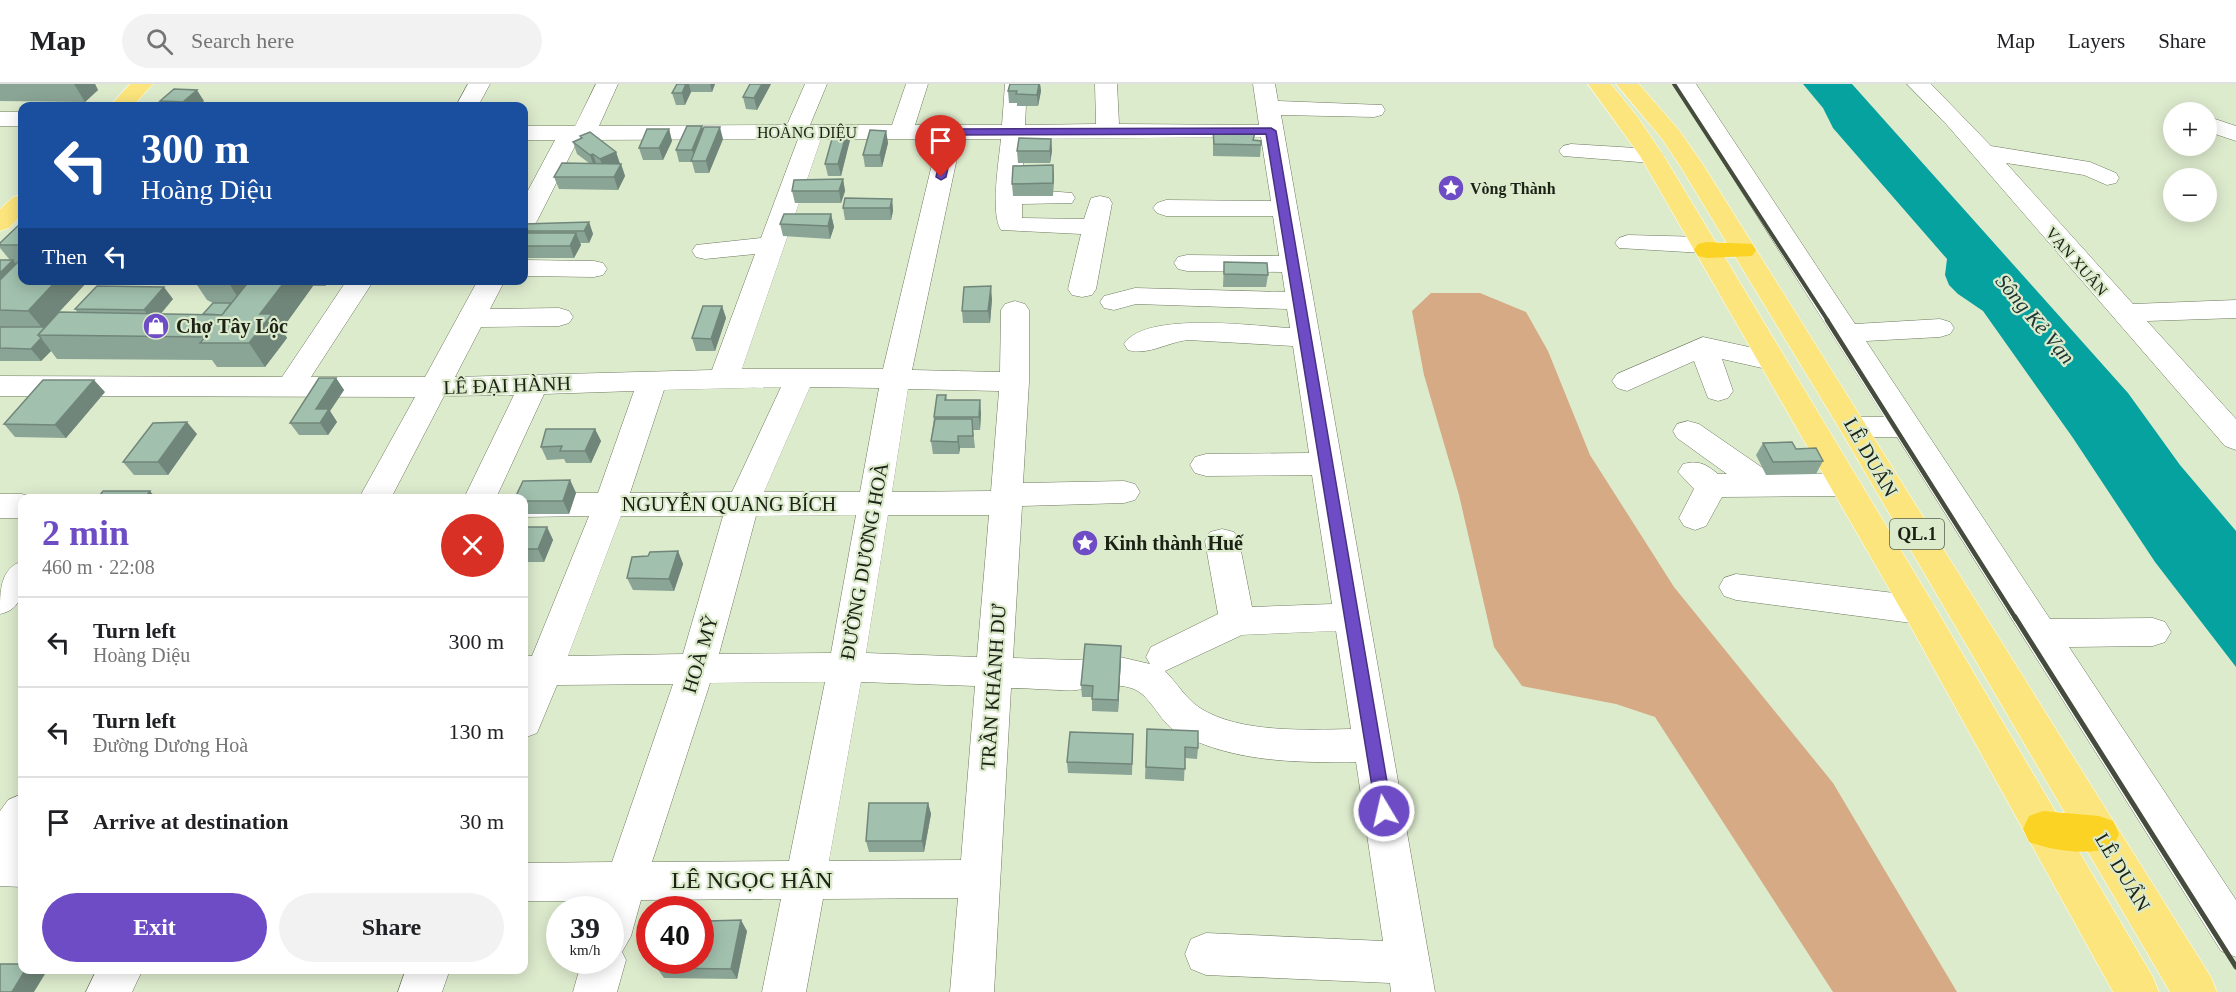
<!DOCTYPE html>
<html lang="en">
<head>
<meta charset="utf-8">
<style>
  body { margin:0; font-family:Georgia,serif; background:#f2f2f2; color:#202124; height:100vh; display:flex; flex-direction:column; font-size:22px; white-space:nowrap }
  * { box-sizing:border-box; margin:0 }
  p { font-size:20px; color:#757577 }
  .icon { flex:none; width:33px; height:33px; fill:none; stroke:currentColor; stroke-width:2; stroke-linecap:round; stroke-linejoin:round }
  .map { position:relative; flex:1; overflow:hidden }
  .panel { position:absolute; left:18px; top:410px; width:510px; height:480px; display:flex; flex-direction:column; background:#fff; border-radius:12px; box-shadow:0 3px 15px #0003 }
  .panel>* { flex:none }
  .top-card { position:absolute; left:18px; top:18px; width:510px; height:183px; border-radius:12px; box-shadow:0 3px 15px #0003; background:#1a4fa0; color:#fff; overflow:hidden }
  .buttons { position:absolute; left:2163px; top:18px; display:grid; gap:12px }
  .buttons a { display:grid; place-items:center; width:54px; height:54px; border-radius:50%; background:#fff; box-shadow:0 3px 15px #0003; font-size:30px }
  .speed { position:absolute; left:546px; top:812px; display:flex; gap:12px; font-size:30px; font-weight:700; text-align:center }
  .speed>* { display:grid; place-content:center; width:78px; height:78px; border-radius:50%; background:#fff; box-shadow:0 3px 15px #0003; line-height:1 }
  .speed small { font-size:15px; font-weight:400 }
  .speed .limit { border:9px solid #d22; background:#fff; color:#111 }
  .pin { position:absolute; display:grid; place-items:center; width:51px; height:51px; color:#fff; margin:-62px -26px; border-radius:50% 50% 50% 0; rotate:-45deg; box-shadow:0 0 6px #0007 }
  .pin .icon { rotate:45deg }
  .me { position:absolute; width:66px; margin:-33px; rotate:351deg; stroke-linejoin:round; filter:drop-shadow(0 0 4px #0008) }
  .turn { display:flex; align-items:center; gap:21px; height:126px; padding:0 24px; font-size:27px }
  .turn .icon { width:78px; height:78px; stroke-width:2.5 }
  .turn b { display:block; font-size:42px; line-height:51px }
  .then { display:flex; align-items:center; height:57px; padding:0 24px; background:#0003; gap:12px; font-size:22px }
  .round { display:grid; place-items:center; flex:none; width:63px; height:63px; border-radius:32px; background:#f2f2f2 }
  .headline { display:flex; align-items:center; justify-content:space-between; height:102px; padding:0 24px }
  h1 { font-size:36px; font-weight:600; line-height:45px; color:#6d4cc5 }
  .cta { display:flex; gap:12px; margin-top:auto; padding:12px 24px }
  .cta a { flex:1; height:69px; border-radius:36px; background:#6d4cc5; color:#fff; font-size:24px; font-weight:600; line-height:69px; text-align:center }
  .cta a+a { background:#f2f2f2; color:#202124 }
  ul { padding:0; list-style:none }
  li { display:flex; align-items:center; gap:18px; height:90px; padding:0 24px; border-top:2px solid #e0e0e0 }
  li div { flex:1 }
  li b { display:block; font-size:22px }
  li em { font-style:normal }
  header { display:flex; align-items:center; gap:36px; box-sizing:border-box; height:84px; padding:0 30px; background:#fff; border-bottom:2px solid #e0e0e0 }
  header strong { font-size:28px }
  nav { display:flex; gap:33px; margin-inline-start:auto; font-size:21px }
  .search { width:420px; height:54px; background:#f2f2f2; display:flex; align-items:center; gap:15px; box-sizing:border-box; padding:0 21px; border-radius:33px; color:#757577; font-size:22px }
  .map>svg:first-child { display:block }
  .green { fill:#d5aa85 }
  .water { fill:#06a2a0 }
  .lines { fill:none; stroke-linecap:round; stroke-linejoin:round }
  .minor-casing { stroke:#6d795e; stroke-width:1 }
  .major-casing { stroke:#fff; stroke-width:1 }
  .highway-casing { stroke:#fff; stroke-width:1 }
  .minor { fill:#fff; fill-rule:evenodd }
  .major { fill:#fce57c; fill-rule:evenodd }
  .highway { fill:#fad325; fill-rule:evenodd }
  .rail-far2 { stroke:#454c3d; stroke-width:4 }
  .rail-far1 { stroke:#454c3d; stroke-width:4.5 }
  .rail { stroke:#454c3d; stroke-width:5 }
  .wall { fill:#8aa596 }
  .shaded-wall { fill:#71867a }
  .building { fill:#a1c0ae; stroke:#71867a; stroke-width:1.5 }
  .route { fill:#6d4cc5; stroke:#473180; stroke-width:1.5 }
  .labels { text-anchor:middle; stroke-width:4.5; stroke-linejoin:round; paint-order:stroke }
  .far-street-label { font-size:16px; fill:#1c2116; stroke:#ddebcd }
  .far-poi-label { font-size:16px; font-weight:bold; fill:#1c2116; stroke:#ddebcd; text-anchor:start }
  .shield { fill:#ddebcd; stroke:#565e4d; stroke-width:1.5 }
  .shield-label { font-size:18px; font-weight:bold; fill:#1c2116 }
  .poi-label { font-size:20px; font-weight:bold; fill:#1c2116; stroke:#ddebcd; text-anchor:start }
  .street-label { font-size:20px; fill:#1c2116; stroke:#ddebcd }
  .water-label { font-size:21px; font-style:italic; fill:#203635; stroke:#ddebcd }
  .near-street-label { font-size:24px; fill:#1c2116; stroke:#ddebcd }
</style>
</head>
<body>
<header>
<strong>Map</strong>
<div class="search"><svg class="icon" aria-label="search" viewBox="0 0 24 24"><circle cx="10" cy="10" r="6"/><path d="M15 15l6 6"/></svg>Search here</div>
<nav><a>Map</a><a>Layers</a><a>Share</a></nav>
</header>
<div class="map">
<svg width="2236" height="908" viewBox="0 0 2236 908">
  <rect width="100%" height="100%" fill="#ddebcd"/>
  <!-- green -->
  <path class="green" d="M1431 209H1480L1526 228 1548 267 1590 371 1674 503 1833 699 1957 908H1833L1655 633 1616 620 1522 602 1494 563 1459 411 1424 291 1412 227Z"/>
  <!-- water -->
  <path class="water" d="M1803 0H1852L2128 309 2180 381 2236 447V583L2155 478 2073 354 1983 227 1958 210 1949 201 1945 191 1947 175 1833 44 1823 24Z"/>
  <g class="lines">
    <defs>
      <path id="minor" d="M468 0H490L478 22H456Z
        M596 0H618L599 42 787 41 805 0H827L810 41H892L906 0H928L915 41H1002L1005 0H1027L1025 41 1096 40 1095 0H1117L1119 40 1259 41 1253 0H1275L1278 17 1382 21 1385 26 1382 31 1374 33 1281 31 1435 908H1391L1390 899 1206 891 1191 885 1185 870 1191 855 1206 849 1383 857 1356 678C1296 679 1230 678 1177 648 1158 637 1151 610 1131 604 1114 598 1093 604 1076 606 1055 607 1032 604 1011 604L994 908H950L958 814 823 815 806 908H762L781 815 641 816 631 852 622 868 626 876 617 908H573L582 876H610V825H597L599 817H524V779L612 778 673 600 557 601 537 649 524 654V572H532L589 432 524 433V414H512L524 409H598L634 307 544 310 496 414H464L514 311 444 312 391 414H359L415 313 0 312V292L282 293 347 196H374L311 293H425L478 196H505L490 225 559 224 569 227 573 233 569 239 559 242 481 243 455 293 712 286 755 170 705 175 696 173 692 167 696 161 761 154 798 55 578 56 537 137 533 142 524 144V114L555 56H524V42H575ZM1261 53 1271 117 1166 116 1157 119 1153 124 1157 129 1166 132H1273L1279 172 1187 171 1178 173 1174 179 1178 185 1187 187 1282 188 1285 208 1135 204 1104 212 1100 218 1104 224 1114 226 1136 220 1287 225 1290 244C1254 242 1145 227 1124 260L1128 266C1148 272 1168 258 1188 256L1293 262 1309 369 1206 370 1195 373 1190 381 1195 389 1206 392 1312 391 1332 520 1252 523 1239 457 1234 448 1222 445 1210 448 1205 457 1218 530 1151 563 1146 573 1150 580 1120 573 1074 576 1013 574 1022 422 1124 419 1135 416 1140 408 1135 400 1124 397 1023 399 1029 298V226L1025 220 1015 217 1005 220 1001 226 1000 288 912 286 961 55H1001C999 76 990 130 1001 146L1081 150 1068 205 1072 211 1082 213 1092 211 1096 205 1112 119 1109 114 1100 112 1091 114 1084 135 1022 134V120L1072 119 1075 114 1072 109 1022 105 1024 55ZM821 55H938L883 285H742ZM781 303 732 408 630 409 664 306ZM810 303 879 304 860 408H764ZM908 305 999 307 991 407 892 408ZM856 431 831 569 719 570 756 432ZM888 431H989L977 573 866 569ZM621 432H723L683 570 568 572ZM1336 547 1351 645C1306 646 1239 649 1200 624 1186 615 1177 599 1165 587L1242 551ZM825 598 789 777 652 778 710 599ZM861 598 975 602 961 776 829 777Z
        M1674 0H1696L1855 240 1940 235 1950 238 1954 244 1950 250 1940 253 1866 257 2050 535 2153 534 2165 538 2171 548 2165 558 2153 562 2069 563 2236 816V873L2221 867 1897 353H1854L1843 350 1839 343 1843 336 1854 333H1884Z
        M1907 0H1931L1991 62 2090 78 2116 89 2119 94 2116 99 2107 101 2084 91 2006 79 2133 220 2236 216V234L2147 237 2236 335V366L2225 362 1947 41Z
        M0 28H22V42H0Z
        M2206 32 2236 42V57L2206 47Z
        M1571 60 1652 65 1660 67 1664 72 1660 77 1652 79 1563 72 1559 67 1563 62Z
        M1628 151 1703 153 1712 155 1716 161 1712 167 1703 169 1619 164 1615 159 1619 154Z
        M524 176 594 177 603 179 607 185 603 191 594 193 524 192Z
        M1703 253 1781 270 1785 277 1781 284 1771 286 1722 275 1733 307 1728 314 1718 317 1708 314 1694 277 1627 307 1617 304 1612 297 1617 290Z
        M1688 337 1699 340 1770 389 1845 390 1856 393 1861 401 1856 409 1845 412 1722 413 1706 442 1695 446 1684 442 1679 434 1694 405 1678 388 1683 380C1699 376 1706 380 1718 390H1727L1677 354 1673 347 1677 340Z
        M0 410H22L34 414H22V434H0Z
        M22 477C24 499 26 525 0 530 0 506 0 485 22 477Z
        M1736 490 1919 512 1931 516 1936 526 1931 536 1919 540 1736 516 1724 512 1719 503 1724 494Z
        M22 710V761L20 765H22V803L0 802V727L8 716Z
        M97 885H143L132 908H86Z
        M406 885H450L442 908H398Z"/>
      <path id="major" d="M130 0H153L133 22H110Z
        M1588 0H1611L1637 32 1664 72 1931 516 2153 893 2159 908H2113L1907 536 1640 72Z
        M1616 0H1639L1679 46 1704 82 2211 893 2217 908H2170L1839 344 1680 82 1662 55Z
        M22 111V131L9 144 0 147V125L13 113Z"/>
      <path id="highway" d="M1707 158 1752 160 1756 166 1752 172 1707 174 1698 172 1694 166 1698 160Z
        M2043 727 2099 732 2113 737 2119 750 2113 763C2089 772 2053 767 2029 758L2023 745 2029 732Z"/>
    </defs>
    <!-- minor casing -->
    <use href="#minor" class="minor-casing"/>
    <!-- major casing -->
    <use href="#major" class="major-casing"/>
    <!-- highway casing -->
    <use href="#highway" class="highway-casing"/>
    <!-- minor -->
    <use href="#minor" class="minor"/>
    <!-- major -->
    <use href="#major" class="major"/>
    <!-- highway -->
    <use href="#highway" class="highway"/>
    <!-- rail-far2 -->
    <path class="rail-far2" d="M1674 0 1828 237"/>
    <!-- rail-far1 -->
    <path class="rail-far1" d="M1827 236 2016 535"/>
    <!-- rail -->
    <path class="rail" d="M2015 533 2236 883"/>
  </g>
  <!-- wall -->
  <path class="wall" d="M0 0H95L98 6 85 18 0 17Z
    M677 0H715L712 8H691L685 21H676L672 9Z
    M771 0 757 26 746 25 743 13Z
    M1027 0H1040L1041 7 1038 22H1017V19H1009L1008 7Z
    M160 17H204L198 22H163Z
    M702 42 703 46 723 55 709 89H695L692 78H679L676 66Z
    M669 45 672 57 663 76H643L639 64Z
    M886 47 888 59 882 83H865L863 71Z
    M1213 47 1254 56 1261 61 1260 73 1213 72Z
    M580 52 616 68 620 80H621L625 92 618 106 559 105 554 93 589 79 577 70 573 58 581 55Z
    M1051 55 1052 67 1050 79H1018L1017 67Z
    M850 56 841 92H828L825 80Z
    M1053 81V112H1013L1012 100Z
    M843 95 845 107 841 119H795L792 107Z
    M892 115 893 127 891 136H845L843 124Z
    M831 130 834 143 830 155 783 152 780 140Z
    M22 138V196H89L45 243 78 229 75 225 173 215 161 230H203L213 219 207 216 197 201H144L140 196H329L325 202H313L282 245 287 254 265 283H217L212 276 57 275 51 267 41 277H0V226L10 176 0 164V159Z
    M589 138 593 150 589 159H580L581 161 574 174H525L524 170V140Z
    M1224 178 1268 191 1266 203H1223Z
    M992 215 990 239H963L962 227Z
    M722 222 726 234 715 267H696L692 254Z
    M336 294 344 306 330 327 337 338 328 351H299L290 339Z
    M105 308 66 354 15 353 4 340Z
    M946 311 947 316 981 329 980 346H973L975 364H960L959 370H933L931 357 934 333Z
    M595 345 601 357 591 379H566L564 375 547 376 541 363Z
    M197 350 168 391H134L123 378Z
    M1763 359 1796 365 1823 377 1816 390 1766 391 1756 371Z
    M570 396 576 409 569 430H524V414Z
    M524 443H547L553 456 544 478H524Z
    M678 467 683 480 674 507 633 506 627 494 648 472Z
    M1121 574 1118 628 1092 627V613H1082L1081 601Z
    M1147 645 1198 664 1197 675 1185 674 1184 697 1145 695Z
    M1133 650 1132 691 1068 689 1067 678Z
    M928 719 931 730 924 768H869L866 757Z
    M747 847 737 895 664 894 657 884 700 876Z"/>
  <!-- shaded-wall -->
  <path class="shaded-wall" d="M74 0H95L98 6 85 18Z
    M686 0H689L691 8 685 21 682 9Z
    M710 0H715L712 8Z
    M762 0H771L757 26 754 14Z
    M1039 0H1040L1041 7 1038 22 1037 11Z
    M197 6 204 17 198 22H186L183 18Z
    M702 42 706 54 695 77 692 66Z
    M720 43 723 55 709 89 706 77Z
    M848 44 850 56 841 92 838 80Z
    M669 45 672 57 663 76 659 64Z
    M886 47 888 59 882 83 880 71Z
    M1051 55 1052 67 1050 79V67Z
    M616 68 620 80 604 87 600 75Z
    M593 70 597 82 594 83 590 71Z
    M621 80 625 92 618 106 614 93Z
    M1053 81 1054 93 1053 112Z
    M843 95 845 107 841 119 839 107Z
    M892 115 893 127 891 136 890 124Z
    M831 130 834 143 830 155 828 142Z
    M589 138 593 150 589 159 584 147Z
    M576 149 581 161 574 174 570 162Z
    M13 176 22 188 0 222V189Z
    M57 196H89L43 245 28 227Z
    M227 196H262L240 217Z
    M286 196H310L313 202 282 245 287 254 265 283 249 259 260 230Z
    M321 196H329L325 202Z
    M991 202 992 215 990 239 988 227Z
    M164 203 173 215 153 238 144 226Z
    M722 222 726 234 715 267 711 255Z
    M41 254 51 267 41 277 31 265Z
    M336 294 344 306 330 327 337 338 328 351 320 339 316 325Z
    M94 296 105 308 66 354 55 341Z
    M980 316 981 329 980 346 979 333Z
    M187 338 197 350 168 391 158 378Z
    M595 345 601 357 591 379 585 367Z
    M958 352 960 364 959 370 958 358Z
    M570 396 576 409 569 430 563 417Z
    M150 407 156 414H145Z
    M547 443 553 456 544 478 538 465Z
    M678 467 683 480 674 507 669 495Z
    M1121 562V574L1118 628V616Z
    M928 719 931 730 924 768 922 757Z
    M741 836 747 847 737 895 731 885Z
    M26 885H37L45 890 34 908H12Z"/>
  <!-- building -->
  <path class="building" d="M677 0H686L682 9H672Z
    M750 0H762L754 14 743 13Z
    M1010 0H1039L1037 11 1016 10 1017 7H1008Z
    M174 5 197 6 183 18 160 17Z
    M687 42H702L692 66H676Z
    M704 43H720L706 77H691Z
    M835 44H848L838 80H825Z
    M647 45H669L659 64H639Z
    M1256 45 1253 56 1261 57V61L1214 60 1213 47Z
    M870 46 886 47 880 71H863Z
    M590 48 616 68 600 75 593 70 590 71 573 58 582 54 580 52Z
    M1019 54 1051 55 1050 67H1017Z
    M562 79 621 80 614 93H554Z
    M1053 81V99L1012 100 1013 82Z
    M843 95 839 107H792L794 96Z
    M845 114 892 115 890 124H843Z
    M784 130H831L828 142 780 140Z
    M22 138V161H0V159Z
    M589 138 584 147H524V140Z
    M527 149H576L570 162H524V155Z
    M22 174V196H57L28 227 0 226V196Z
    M0 176H13L0 189Z
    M1224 178 1267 179 1268 191 1224 190Z
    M250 196H286L260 230H272L249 259H200L205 253 38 251 59 228 222 231Z
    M97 202 164 203 144 226 75 225Z
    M991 202 988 227H962L964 203Z
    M213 219H231L222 231 203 230Z
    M703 222H722L711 255 692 254Z
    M0 243H45L38 251 41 254 31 265 0 264Z
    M319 294H336L316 325H329L320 339H290Z
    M43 296H94L55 341 4 340Z
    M937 311H946L945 316H980L979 333H934Z
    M935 335H972L973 352H958V358L931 357Z
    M187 338 158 378H123L153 339Z
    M546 345H595L585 367H560L562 362 541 363Z
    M1792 358 1796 365 1816 364 1823 377 1773 378 1763 359Z
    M570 396 563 417H524V414H515L523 397Z
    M103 407H150L145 414H98Z
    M524 443H547L538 465H524Z
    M678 467 669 495 627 494 632 473 648 472 650 468Z
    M1085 560 1121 562 1118 616 1092 615 1093 602 1081 601Z
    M1147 645 1198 647V664L1185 663V685L1146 683Z
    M1070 648 1133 650 1132 680 1067 678Z
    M869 719H928L922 757H866Z
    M741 836 731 885 657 884 659 876H700V844H706L708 837Z
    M0 880H22V885H26L12 908H0Z"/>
  <!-- route -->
  <path class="route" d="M1271 44 1276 47 1392 727 1390 732 1384 734 1378 732 1376 727 1266 50 955 51 946 93 941 96 936 93 946 48 951 45Z"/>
  <!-- icons -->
  <defs>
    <symbol id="sight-disc" viewBox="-11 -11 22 22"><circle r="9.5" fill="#6d4cc5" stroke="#ddebcd"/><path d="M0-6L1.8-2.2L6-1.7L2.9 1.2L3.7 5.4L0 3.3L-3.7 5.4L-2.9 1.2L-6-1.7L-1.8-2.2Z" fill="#fff"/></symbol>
    <symbol id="shop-disc" viewBox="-11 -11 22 22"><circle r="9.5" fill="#6d4cc5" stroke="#ddebcd"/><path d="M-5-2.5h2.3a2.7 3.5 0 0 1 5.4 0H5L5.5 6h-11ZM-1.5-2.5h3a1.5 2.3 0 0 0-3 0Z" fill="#fff"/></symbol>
  </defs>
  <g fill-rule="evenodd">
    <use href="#sight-disc" x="1436" y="89" width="30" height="30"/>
    <use href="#shop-disc" x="141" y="227" width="30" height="30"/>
    <use href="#sight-disc" x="1070" y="444" width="30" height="30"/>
  </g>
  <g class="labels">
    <!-- far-street labels -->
    <g class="far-street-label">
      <text x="807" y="54">HOÀNG DIỆU</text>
      <text transform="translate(2077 177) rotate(49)" y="6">VẠN XUÂN</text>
    </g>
    <!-- far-poi labels -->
    <g class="far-poi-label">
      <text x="1470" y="110">Vòng Thành</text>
    </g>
    <!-- shield labels -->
    <rect class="shield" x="1890" y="435" width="54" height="30" rx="4.5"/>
    <g class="shield-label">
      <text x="1917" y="456">QL.1</text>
    </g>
    <!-- poi labels -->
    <g class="poi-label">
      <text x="176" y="249">Chợ Tây Lộc</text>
      <text x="1104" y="466">Kinh thành Huế</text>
    </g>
    <!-- street labels -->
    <g class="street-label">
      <text transform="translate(507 301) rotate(-2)" y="7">LÊ ĐẠI HÀNH</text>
      <text transform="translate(1871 373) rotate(60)" y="7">LÊ DUẨN</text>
      <text x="729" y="427">NGUYỄN QUANG BÍCH</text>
      <text transform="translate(864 477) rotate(-80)" y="7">ĐƯỜNG DƯƠNG HOÀ</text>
      <text transform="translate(700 570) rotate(-73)" y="7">HOÀ MỸ</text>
      <text transform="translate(993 603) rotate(-86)" y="7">TRẦN KHÁNH DƯ</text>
      <text transform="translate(2123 788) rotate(59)" y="7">LÊ DUẨN</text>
    </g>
    <!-- water labels -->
    <g class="water-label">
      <text transform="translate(2035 235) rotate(50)" y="7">Sông Kẻ Vạn</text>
    </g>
    <!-- near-street labels -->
    <g class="near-street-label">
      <text x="752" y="804">LÊ NGỌC HÂN</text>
    </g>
  </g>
</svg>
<div class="buttons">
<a>+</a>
<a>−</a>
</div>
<div class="speed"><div>39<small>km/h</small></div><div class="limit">40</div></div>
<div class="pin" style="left:941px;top:93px;background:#d93025"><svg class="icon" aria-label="arrive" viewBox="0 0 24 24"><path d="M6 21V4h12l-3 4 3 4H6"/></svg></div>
<svg class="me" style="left:1384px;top:727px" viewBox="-20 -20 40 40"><circle r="17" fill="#6d4cc5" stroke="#fff" stroke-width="3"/><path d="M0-11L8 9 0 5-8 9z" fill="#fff"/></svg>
<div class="top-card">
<div class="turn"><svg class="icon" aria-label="left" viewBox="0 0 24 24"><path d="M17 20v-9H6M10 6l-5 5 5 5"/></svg><div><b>300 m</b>Hoàng Diệu</div></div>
<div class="then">Then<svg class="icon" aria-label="left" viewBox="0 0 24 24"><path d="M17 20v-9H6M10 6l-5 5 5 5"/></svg></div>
</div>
<section class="panel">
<div class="headline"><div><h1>2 min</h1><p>460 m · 22:08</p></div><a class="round" style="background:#d93025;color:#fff"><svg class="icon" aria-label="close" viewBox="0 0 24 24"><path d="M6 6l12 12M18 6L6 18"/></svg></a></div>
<ul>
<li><svg class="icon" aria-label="left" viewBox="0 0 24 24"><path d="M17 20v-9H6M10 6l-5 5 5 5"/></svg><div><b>Turn left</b><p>Hoàng Diệu</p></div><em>300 m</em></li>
<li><svg class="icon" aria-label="left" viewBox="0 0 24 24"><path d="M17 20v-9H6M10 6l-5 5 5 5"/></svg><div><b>Turn left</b><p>Đường Dương Hoà</p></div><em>130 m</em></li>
<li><svg class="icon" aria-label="arrive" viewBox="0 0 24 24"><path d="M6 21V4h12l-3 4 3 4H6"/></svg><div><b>Arrive at destination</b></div><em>30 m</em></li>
</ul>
<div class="cta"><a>Exit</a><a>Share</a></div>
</section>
</div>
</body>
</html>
